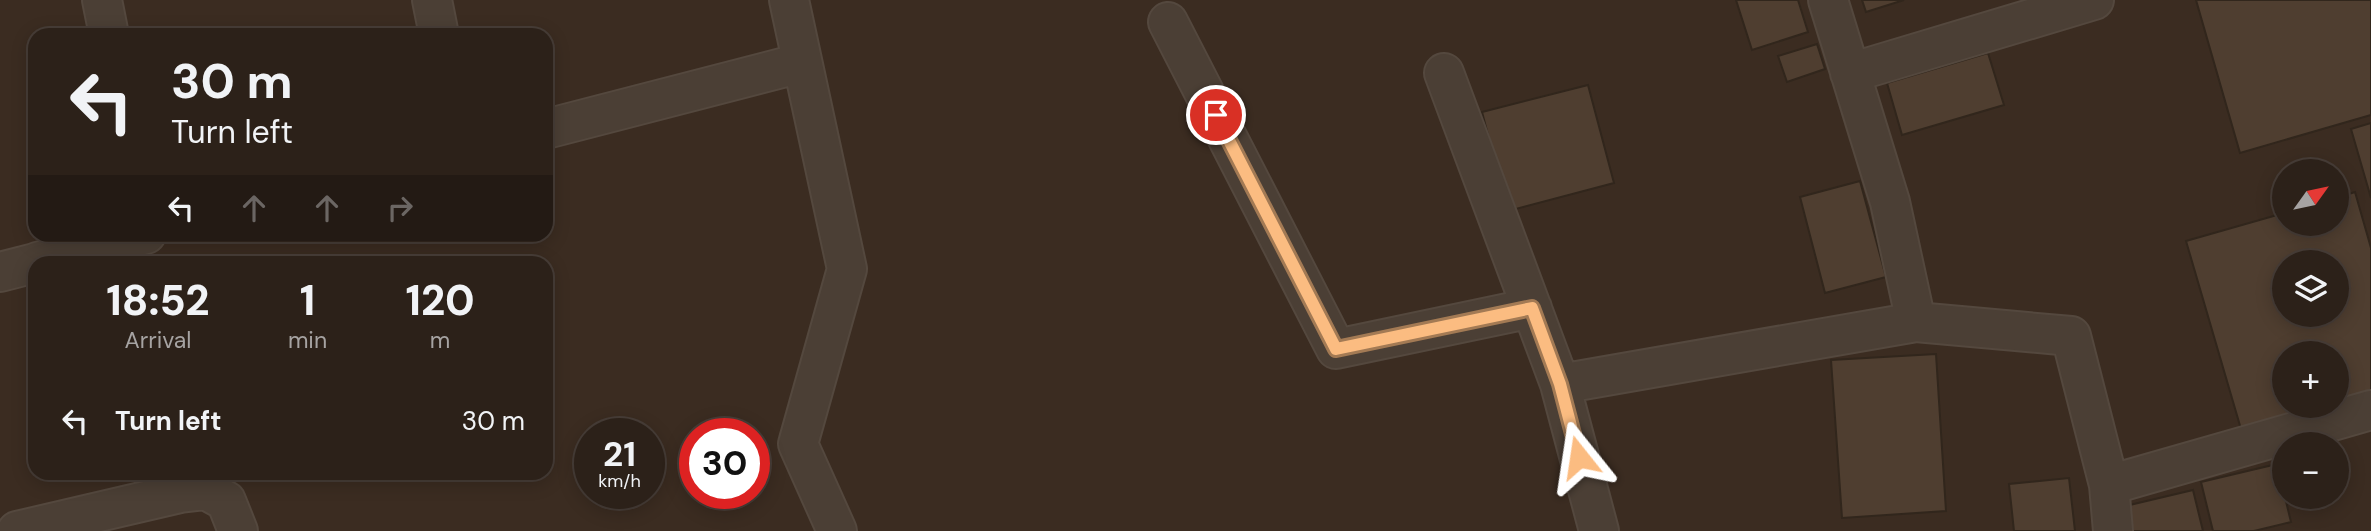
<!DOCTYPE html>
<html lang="en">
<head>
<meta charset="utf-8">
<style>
  body { margin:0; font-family:"DM Sans",sans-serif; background:#342922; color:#f1f3f6; height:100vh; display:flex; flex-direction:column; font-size:26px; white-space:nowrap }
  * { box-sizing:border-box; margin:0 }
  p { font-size:23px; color:#a6a3a2 }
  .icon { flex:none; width:38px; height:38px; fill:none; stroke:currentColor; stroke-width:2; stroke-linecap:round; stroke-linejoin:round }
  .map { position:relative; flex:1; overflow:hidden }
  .details { position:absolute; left:28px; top:256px; width:525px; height:224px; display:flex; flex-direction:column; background:#2c2119; border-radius:21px; box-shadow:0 4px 18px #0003,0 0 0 2px #483e38 }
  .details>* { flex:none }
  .guide { position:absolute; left:28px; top:28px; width:525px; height:214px; border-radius:21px; box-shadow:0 4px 18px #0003,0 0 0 2px #483e38; background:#2c2119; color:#f1f3f6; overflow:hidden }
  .needle { width:46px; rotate:57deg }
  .tools { position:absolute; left:2272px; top:159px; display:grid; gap:14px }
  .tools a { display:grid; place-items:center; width:77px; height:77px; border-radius:50%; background:#2c2119; box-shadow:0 4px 18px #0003,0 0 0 2px #483e38; font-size:35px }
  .speed { position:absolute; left:574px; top:418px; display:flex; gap:14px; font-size:35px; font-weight:700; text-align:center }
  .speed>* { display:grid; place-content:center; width:91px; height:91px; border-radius:50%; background:#2c2119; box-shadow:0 4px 18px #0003,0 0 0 2px #483e38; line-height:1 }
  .speed small { font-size:18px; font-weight:400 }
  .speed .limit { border:10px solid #d22; background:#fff; color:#111 }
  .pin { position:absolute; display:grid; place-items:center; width:60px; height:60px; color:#fff; margin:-30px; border:4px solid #fff; border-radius:50%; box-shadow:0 2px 7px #0007 }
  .me { position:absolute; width:77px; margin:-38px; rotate:345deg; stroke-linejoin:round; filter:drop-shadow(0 0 5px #0008) }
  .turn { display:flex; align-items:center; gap:24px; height:147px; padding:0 28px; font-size:32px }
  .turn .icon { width:91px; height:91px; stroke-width:2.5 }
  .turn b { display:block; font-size:49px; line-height:60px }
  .lanes { display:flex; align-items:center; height:66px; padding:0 28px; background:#0003; justify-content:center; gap:35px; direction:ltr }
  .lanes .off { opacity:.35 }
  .eta { display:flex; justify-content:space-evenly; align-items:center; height:119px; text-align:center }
  .eta b { font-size:42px; font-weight:800; line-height:49px }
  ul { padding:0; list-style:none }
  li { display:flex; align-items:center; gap:21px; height:91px; padding:0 28px }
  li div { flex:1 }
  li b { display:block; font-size:26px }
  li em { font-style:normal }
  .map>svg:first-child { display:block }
  .building { fill:#4f3e30; stroke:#31261c; stroke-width:2; fill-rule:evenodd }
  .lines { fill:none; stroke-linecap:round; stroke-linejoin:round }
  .minor-casing { stroke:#54483e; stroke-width:42 }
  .minor { stroke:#4b3f35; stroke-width:38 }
  .route-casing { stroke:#a37a54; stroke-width:18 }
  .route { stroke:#fbbc81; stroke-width:12 }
</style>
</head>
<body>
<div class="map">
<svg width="2371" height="531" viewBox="0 0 2371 531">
  <rect width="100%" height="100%" fill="#3b2c21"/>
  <!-- building -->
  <path class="building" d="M1736 0H1798L1808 32 1752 50Z
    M1862 0H1904L1866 12Z
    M2196 0H2371V115L2240 153Z
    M1817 44 1825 69 1787 82 1778 56Z
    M1988 53 2004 105 1902 135 1887 83Z
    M1588 85 1614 183 1508 211 1482 112Z
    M2371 123V198L2351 129Z
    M1860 181 1886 277 1825 293 1800 197Z
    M2355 192 2371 248V392L2336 402V354H2284V406H2321L2241 429 2186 241 2284 213V224H2336V198ZM2284 262H2336V315H2284Z
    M1936 354 1946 511 1842 518 1831 360Z
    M2277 464 2291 522 2254 531H2213L2201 482Z
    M2069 478 2075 531H2014L2009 484Z
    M2193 490 2203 531H2123L2117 508Z"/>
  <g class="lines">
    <defs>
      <path id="minor" d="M102 0 109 35
        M432 0 439 35
        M789 0 847 269 798 444 837 531
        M1168 22 1336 349 1532 308
        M1444 73 1560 384
        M1850 73 2094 0
        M546 129 801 63
        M37 262 146 234
        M0 272 35 263
        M1916 322 2071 336 2109 485
        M17 531 180 493 206 490 226 501 238 531
        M1599 531 1560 384 1916 322 1890 202 1828 0
        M2113 531 2109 485 2371 410"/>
    </defs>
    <!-- minor casing -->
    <use href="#minor" class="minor-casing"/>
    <!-- minor -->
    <use href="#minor" class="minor"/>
  </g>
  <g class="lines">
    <defs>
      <path id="route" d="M1216 115 1336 349 1532 308 1560 384 1579 457"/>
    </defs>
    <!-- route casing -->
    <use href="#route" class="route-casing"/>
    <!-- route -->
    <use href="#route" class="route"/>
  </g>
</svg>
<div class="tools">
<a><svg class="needle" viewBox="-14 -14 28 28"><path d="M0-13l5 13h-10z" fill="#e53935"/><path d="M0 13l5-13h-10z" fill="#a6a3a2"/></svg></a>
<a><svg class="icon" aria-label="layers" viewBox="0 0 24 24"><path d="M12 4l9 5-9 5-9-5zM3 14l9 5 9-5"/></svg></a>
<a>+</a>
<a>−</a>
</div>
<div class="speed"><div>21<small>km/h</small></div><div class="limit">30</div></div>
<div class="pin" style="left:1216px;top:115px;background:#d93025"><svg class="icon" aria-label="arrive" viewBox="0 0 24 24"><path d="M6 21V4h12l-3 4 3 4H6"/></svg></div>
<svg class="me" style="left:1579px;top:457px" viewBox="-20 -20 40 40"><path d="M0-17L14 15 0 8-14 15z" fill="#fbbc81" stroke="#fff" stroke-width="4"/></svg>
<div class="guide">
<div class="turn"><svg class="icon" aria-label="left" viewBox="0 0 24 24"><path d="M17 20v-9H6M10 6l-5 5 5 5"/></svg><div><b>30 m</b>Turn left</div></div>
<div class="lanes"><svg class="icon" aria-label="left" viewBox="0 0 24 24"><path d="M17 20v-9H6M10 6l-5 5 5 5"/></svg><svg class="icon off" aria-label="ahead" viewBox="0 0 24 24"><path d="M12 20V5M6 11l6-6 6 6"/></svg><svg class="icon off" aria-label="ahead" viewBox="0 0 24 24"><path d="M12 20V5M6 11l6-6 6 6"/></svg><svg class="icon off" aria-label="right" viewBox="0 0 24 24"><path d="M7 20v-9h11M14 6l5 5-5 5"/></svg></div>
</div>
<section class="details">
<div class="eta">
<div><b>18:52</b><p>Arrival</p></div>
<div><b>1</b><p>min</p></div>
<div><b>120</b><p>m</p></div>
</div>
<ul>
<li><svg class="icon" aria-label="left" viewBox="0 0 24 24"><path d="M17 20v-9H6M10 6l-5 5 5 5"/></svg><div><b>Turn left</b></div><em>30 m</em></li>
</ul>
</section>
</div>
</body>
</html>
